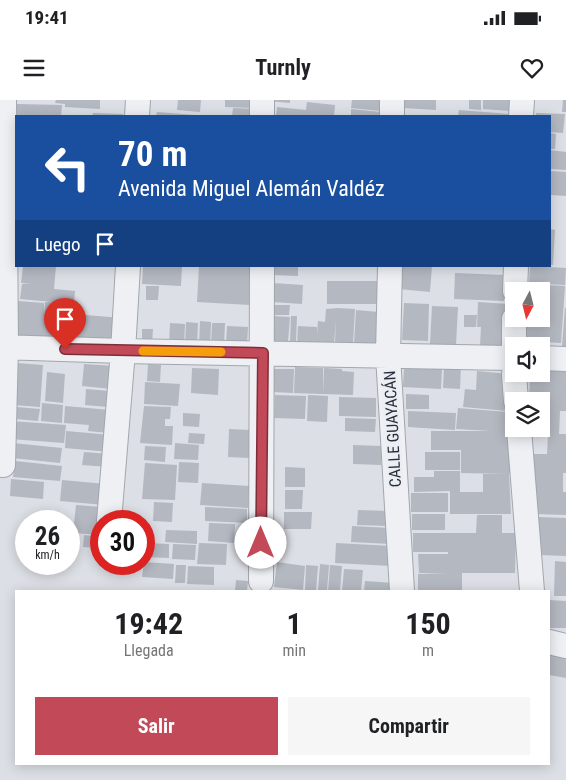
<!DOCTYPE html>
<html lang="es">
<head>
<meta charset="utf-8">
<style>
  body { margin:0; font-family:"Roboto Condensed",sans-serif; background:#f6f6f6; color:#202124; height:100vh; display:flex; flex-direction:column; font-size:19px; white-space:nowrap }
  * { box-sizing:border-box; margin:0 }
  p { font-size:16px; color:#757577 }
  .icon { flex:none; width:28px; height:28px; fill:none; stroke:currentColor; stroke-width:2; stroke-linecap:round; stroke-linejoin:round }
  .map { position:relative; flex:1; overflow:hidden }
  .panel { position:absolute; left:15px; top:490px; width:535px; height:175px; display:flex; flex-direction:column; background:#fff; border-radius:0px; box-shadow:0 2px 12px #0003 }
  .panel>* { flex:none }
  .banner { position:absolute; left:15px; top:15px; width:536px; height:152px; border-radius:0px; box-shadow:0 2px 12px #0003; background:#1a4fa0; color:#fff; overflow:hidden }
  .needle { width:32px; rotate:187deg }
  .tools { position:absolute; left:505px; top:182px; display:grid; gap:10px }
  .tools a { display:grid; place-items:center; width:45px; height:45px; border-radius:0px; background:#fff; box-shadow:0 2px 12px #0003; font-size:25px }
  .speed { position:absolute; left:15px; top:410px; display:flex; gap:10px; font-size:25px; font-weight:700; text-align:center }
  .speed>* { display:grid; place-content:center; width:65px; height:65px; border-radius:50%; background:#fff; box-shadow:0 2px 12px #0003; line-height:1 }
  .speed small { font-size:12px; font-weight:400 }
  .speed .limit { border:8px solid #d22; background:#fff; color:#111 }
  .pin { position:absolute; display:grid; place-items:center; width:42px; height:42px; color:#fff; margin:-51px -21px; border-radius:50% 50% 50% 0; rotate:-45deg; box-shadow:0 0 5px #0007 }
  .pin .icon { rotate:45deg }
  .me { position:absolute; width:55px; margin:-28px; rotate:0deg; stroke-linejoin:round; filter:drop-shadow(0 0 4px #0008) }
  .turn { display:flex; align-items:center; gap:18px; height:105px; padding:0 20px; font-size:22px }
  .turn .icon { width:65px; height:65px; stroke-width:2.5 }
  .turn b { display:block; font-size:35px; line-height:42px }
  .then { display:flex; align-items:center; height:48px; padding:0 20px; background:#0003; gap:10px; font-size:19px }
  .eta { display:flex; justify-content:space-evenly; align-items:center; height:85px; text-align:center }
  .eta b { font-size:30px; font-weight:700; line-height:35px }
  .cta { display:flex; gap:10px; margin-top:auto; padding:10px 20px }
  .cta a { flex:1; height:58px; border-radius:0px; background:#c14958; color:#fff; font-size:20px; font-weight:700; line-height:58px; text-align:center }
  .cta a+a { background:#f6f6f6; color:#202124 }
  .status { display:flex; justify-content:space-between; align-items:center; height:35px; padding:0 25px; background:#fff; direction:ltr }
  .status svg { height:14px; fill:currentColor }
  header { display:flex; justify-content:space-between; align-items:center; height:65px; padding:0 20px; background:#fff; font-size:22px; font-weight:700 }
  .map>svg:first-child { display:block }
  .building { fill:#b4b8c1 }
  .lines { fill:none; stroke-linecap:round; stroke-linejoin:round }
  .minor-casing { stroke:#a2a6ae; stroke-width:26 }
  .minor { stroke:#eef0f4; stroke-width:24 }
  .route-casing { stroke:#7d2f39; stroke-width:12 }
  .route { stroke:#c14958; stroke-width:9 }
  .slow { stroke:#f59e0b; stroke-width:9 }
  .labels { text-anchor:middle; stroke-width:5; stroke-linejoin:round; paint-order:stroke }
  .street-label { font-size:16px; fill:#272d3a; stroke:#ebeef3 }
</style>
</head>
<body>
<div class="status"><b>19:41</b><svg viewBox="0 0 49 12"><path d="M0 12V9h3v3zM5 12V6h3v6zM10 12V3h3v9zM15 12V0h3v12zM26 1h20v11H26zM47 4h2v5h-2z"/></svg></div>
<header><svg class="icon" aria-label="menu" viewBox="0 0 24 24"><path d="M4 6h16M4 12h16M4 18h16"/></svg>Turnly<svg class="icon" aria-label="heart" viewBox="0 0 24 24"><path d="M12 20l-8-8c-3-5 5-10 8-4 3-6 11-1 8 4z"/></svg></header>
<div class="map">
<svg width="566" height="680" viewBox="0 0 566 680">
  <rect width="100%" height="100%" fill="#dcdfe5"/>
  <!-- building -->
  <path class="building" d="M56 0H100V9L65 7V4L55 3Z
    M178 0H201L200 12 177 10Z
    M225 0H255V8L225 7Z
    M268 0H290V3L268 1Z
    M352 0H382L381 11 351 8Z
    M404 0H436V10L404 8Z
    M469 0H481V10L469 9Z
    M483 0H511L510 11 483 9Z
    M563 0H566V12H562Z
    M307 2 335 5 334 16H276L277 7 306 10Z
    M17 4 62 5 61 16H17Z
    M233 8 256 9 255 16H232Z
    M351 9 381 12 380 16H351Z
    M459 10 511 14V16H458Z
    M157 12 195 15V16H156Z
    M93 13 123 14 122 16H92Z
    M536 13 565 14 563 33 550 32V16H536Z
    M550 33 556 34 555 49H550Z
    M550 50 566 52V70L550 69Z
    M550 71 566 72V96L551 95Z
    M550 129 555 130 553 165H550Z
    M23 166H56L54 189 75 191 73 214 122 218 120 243 72 240 73 220 71 242 15 239 18 201 44 203V216L45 202H53L20 199 22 184H31L21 183Z
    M143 166H182L181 186 142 184Z
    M199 166H250V205L197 202Z
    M272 166H298V176L272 175Z
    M401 166H432L430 192 399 189Z
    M530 166 566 168 565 185 529 183Z
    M455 173 505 175 504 201 454 199Z
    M327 181H378V204H327Z
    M273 183 303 185 302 204 272 202Z
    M529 184 565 186 561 243 525 241 527 219H541V191H529Z
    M146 186H159L158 200H146Z
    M478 202 508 204 506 247 480 246 481 227H477Z
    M404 203 429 204 428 241 402 240Z
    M274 205H290L289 215H273Z
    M432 206 458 207 456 245 430 244Z
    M337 208 355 209 353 243 335 242 336 219 334 244 297 245 298 226 317 227V235L318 221 325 222 326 209Z
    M565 208H566V246H562Z
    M356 210 379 212 376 245 354 243Z
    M464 215H477L476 227H464Z
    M272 216 290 217 288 242H271Z
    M291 216H297L296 242H290Z
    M200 221 211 222 210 247 199 246Z
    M186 222 198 223 197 246H185Z
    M170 223 185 224 184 246 169 245Z
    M212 223H225L224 247 211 246Z
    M227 226 248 227 247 245 226 244Z
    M142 229H153L152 244H142Z
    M17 263 43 265 40 307 13 305Z
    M84 264 114 266 112 289 82 286Z
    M148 264 161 265 160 282 147 281Z
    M444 265H461L460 289 443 288Z
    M295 267 323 268V294L294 293Z
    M192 268 219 269 218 295 191 293Z
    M324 268 342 269V271L354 272 353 295 323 294Z
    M404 268 442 269 441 289 403 287Z
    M274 269H294L293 293 273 292Z
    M541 269H566V311H560L559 334H566V373H563V392H566V415L532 414 531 354H547L548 333H529V329H541V301H529L530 274H541Z
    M477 271 509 274 508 311 463 307 465 289 476 290Z
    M47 272 65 274 63 303 45 301Z
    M145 282 180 284 178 306 144 304Z
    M86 289 110 291 108 307 85 305Z
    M406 294 429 295V309H406Z
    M275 295 306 296 305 319 274 318Z
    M308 295 328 296 327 322 307 321Z
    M339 297 376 298V317L339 316Z
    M42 303 63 305 62 323 41 321Z
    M65 306 110 310 108 333 88 331 89 325 64 323Z
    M144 306 171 307 170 319H165V326H173L172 345 140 343Z
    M17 307 40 309 38 321 16 319Z
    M458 308 508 312 506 331H513L511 373H509L511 414H450V391L414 392V377H434V371H460V392H483V374H508L461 373V350H431V331H491L456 329Z
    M408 311 456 313 455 330 408 327Z
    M183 313 200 314 199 327 183 326Z
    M345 318 376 319 375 332 345 331Z
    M11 321 66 325 64 343 10 339Z
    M229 329 250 330 249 358 228 357Z
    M66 331 111 335 110 352 65 348Z
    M189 333 205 334 204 344 188 343Z
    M13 343 62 348 60 363 12 358Z
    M175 343 199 345 198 360 174 359Z
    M353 345 381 346V365L353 364Z
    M145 346 166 347 165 362 144 360Z
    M84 352 110 354 109 367 82 365Z
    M425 352H460V370H425Z
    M15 361 62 366 60 381 13 377Z
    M179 362 199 363 198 383 178 382Z
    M145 363 177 365 175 400 142 399Z
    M285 367 305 368V387H285Z
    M11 379 44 382 43 399 10 396Z
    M62 380 106 384 104 405 60 401Z
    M202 383 249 386 248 408 200 405Z
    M285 390H303L302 409H285Z
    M411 393H448V412H411Z
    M154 402 173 403 172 422 153 421Z
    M76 405 102 407 101 435 73 433Z
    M205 407 247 409V423L205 421Z
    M358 410 389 411 388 426 357 425Z
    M284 412H312L311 429H284Z
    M412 414H445V430H412Z
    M477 415H502V433H516L515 473H462V491H418V474H448L419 473 418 454H448V452H413V433H476Z
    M539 417 566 418V456L538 455Z
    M209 423 235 424 234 443 208 441Z
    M352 426 391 428V444L351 442Z
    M166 430 197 431V444L165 442Z
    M84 435 101 437V448L83 447Z
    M145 443 169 444V458L144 457Z
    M199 443 227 444 226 465 197 464Z
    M336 443 392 446 391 466 335 463Z
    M173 444 196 445 195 460 172 459Z
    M555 461 566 462V496H554Z
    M144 462 174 464 173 479 142 477Z
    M277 462 305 466 303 490 274 487Z
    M320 464 329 465 327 491H318Z
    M176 465H186L185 483H175Z
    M306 465 318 466 316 491 305 490Z
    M330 465 342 466 340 491H328Z
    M188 466 214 467V485L187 484Z
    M344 469 363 470 361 491H342Z
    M236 480 248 481 247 491H235Z
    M365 481 394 483 393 491H364Z
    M549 500 566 501V528H549Z
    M549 554 566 557V578L549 575Z"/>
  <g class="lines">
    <defs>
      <path id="minor" d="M262 0V16
        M137 16 138 0
        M392 16V0
        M521 16 522 0
        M390 166 388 255 402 491
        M515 191 516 166
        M0 247 123 251 514 258
        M541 258 566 259
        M514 268V219
        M514 274 516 301
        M519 329 532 491
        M3 365 6 247 4 0
        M109 421 123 251 128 166
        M261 481 262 166
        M549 542 566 546"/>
    </defs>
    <!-- minor casing -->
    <use href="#minor" class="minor-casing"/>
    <!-- minor -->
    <use href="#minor" class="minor"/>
  </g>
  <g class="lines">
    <defs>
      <path id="route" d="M65 249 263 253 261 443"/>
    </defs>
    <!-- route casing -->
    <use href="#route" class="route-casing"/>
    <!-- route -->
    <use href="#route" class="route"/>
    <!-- slow -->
    <path class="slow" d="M143 251 221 252"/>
  </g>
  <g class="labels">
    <!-- street labels -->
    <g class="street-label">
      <text transform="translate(392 329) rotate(-93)" y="6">CALLE GUAYACÁN</text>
    </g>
  </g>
</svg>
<div class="tools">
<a><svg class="needle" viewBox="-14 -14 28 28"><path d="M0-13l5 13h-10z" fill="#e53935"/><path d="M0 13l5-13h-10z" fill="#757577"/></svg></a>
<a><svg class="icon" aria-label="sound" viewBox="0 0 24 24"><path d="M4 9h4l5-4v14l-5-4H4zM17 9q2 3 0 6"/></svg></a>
<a><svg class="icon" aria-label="layers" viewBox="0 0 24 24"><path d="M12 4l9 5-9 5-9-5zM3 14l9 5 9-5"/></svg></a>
</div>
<div class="speed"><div>26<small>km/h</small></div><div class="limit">30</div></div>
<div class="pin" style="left:65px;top:249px;background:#d93025"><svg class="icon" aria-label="arrive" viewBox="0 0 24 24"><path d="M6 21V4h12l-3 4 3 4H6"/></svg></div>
<svg class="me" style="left:261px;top:443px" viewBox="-20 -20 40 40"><circle r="19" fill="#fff"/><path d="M0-13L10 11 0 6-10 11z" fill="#c14958"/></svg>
<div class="banner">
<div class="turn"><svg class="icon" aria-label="left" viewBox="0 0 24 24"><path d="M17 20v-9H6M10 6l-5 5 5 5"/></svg><div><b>70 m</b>Avenida Miguel Alemán Valdéz</div></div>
<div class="then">Luego<svg class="icon" aria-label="arrive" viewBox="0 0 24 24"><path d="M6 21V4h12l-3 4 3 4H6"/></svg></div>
</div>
<section class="panel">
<div class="eta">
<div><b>19:42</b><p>Llegada</p></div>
<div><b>1</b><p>min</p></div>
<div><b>150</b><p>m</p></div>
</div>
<div class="cta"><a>Salir</a><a>Compartir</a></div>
</section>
</div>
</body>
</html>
